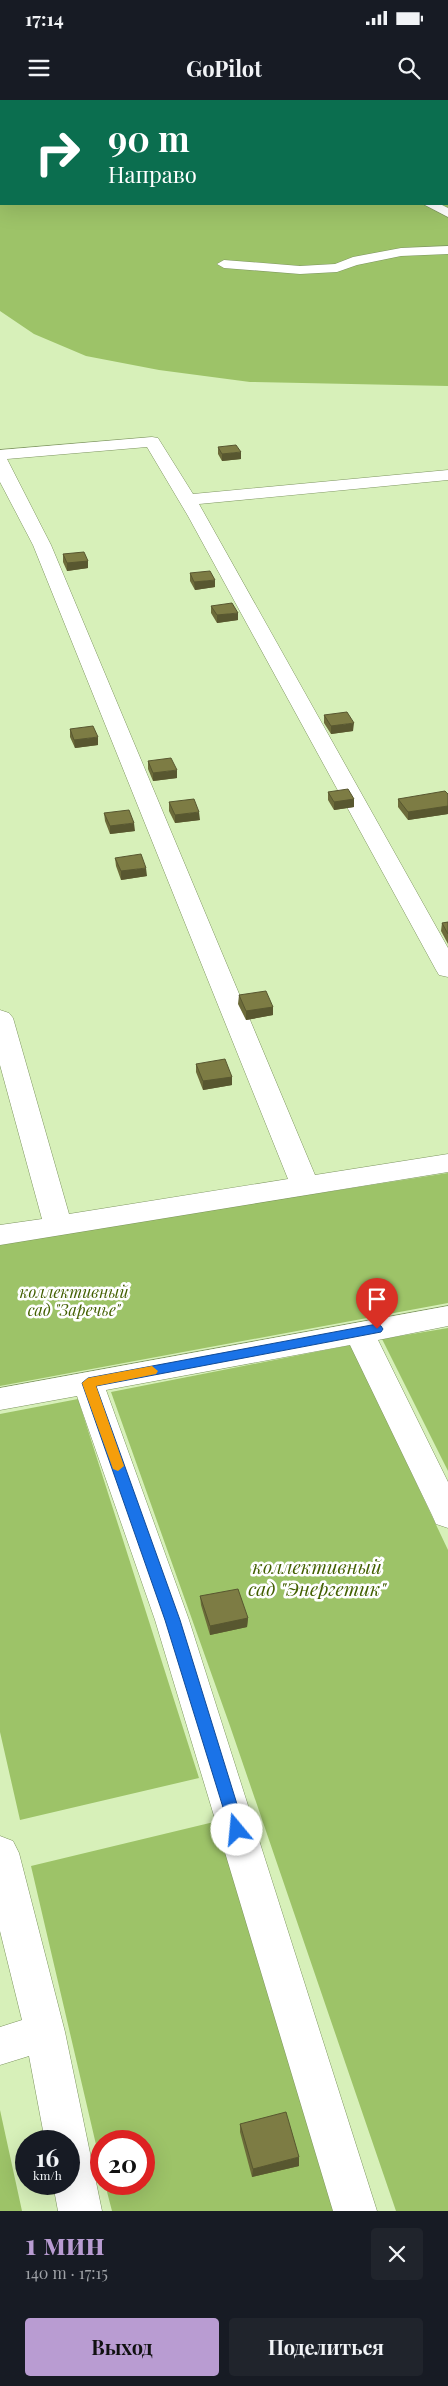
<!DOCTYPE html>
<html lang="ru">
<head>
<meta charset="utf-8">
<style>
  body { margin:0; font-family:"Playfair Display",serif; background:#20242c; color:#f1f3f6; height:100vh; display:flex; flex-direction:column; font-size:19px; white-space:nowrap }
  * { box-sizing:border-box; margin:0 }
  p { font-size:16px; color:#9ea1a6 }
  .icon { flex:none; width:28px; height:28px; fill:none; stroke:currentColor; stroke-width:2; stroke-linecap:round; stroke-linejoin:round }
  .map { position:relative; height:2111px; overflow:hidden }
  .sheet { display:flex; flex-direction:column; background:#171b24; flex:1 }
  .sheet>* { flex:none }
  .banner { position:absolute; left:0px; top:0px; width:449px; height:105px; box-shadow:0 5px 20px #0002; background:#0b6e4f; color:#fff; overflow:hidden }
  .speed { position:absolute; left:15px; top:2030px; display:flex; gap:10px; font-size:25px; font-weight:700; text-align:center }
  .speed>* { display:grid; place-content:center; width:65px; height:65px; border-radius:50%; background:#171b24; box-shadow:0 5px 20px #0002; line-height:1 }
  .speed small { font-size:12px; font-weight:400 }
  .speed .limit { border:8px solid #d22; background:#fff; color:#111 }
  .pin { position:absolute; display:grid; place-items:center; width:42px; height:42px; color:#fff; margin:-51px -21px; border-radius:50% 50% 50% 0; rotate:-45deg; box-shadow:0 0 5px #0007 }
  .pin .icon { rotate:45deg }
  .me { position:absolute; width:55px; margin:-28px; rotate:343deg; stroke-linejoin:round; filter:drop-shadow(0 0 4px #0008) }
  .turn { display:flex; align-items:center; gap:18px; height:105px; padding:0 25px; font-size:22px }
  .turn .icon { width:65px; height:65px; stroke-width:2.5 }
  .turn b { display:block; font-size:35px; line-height:42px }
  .round { display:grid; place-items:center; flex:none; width:52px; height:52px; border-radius:5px; background:#20242c }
  .overview { display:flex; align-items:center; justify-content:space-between; height:85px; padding:0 25px }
  h1 { font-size:30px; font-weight:700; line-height:38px; color:#b99cd2 }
  .action { display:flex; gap:10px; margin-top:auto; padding:10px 25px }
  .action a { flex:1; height:58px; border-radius:5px; background:#b99cd2; color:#111; font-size:20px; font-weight:700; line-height:58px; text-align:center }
  .action a+a { background:#20242c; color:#f1f3f6 }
  .status { display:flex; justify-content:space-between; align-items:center; height:35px; padding:0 25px; background:#171b24; direction:ltr }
  .status svg { height:14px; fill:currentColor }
  header { display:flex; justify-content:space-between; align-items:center; height:65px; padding:0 25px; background:#171b24; font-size:22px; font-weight:700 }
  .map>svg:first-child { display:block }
  .green { fill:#9dc368 }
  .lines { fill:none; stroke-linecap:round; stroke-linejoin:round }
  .minor-casing { stroke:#7e9561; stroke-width:1 }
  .minor { fill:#fff; fill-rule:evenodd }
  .wall { fill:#6c6b3a }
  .shaded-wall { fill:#585730 }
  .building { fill:#7d7c44; stroke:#585730 }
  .route { fill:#1a73e8; stroke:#114b97 }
  .slow { fill:#f59e0b }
  .labels { text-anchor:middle; stroke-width:5; stroke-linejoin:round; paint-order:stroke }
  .park-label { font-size:16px; font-style:italic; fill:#425f01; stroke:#fff }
  .near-park-label { font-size:19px; font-style:italic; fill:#425f01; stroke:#fff }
</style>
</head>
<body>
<div class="status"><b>17:14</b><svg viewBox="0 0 49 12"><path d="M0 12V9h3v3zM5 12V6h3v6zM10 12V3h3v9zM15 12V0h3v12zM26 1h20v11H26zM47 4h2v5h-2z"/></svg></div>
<header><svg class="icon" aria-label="menu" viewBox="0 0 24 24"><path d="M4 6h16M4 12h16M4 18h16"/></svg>GoPilot<svg class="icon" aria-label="search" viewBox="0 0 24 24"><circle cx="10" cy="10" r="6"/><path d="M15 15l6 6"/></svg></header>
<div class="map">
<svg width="448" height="2111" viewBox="0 0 448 2111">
  <rect width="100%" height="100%" fill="#d7f0b9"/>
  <!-- green -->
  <path class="green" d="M351 0H448V286L250 282 159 270 86 256 34 234 0 211V84L1 104H448V1H348Z
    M448 1073V1203L0 1286V1143Z
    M448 1228V1371L382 1239Z
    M351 1245 448 1450V2111H396L230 1626 111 1292Z
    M78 1299 199 1678 20 1720 0 1632V1314Z
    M218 1721 337 2111H112L105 2084H144V2041H101V2066L31 1766Z
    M0 2010 22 2111H0Z"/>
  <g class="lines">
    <defs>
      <path id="minor" d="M371 0H383V1H371Z
        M0 18H1V26H0Z
        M423 104H440L448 108V117Z
        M448 146V154L401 156 357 165 337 172 300 174 224 168 217 164 224 160 300 166 335 164 353 157 401 148Z
        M152 337 158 338 193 394 448 370V380L199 404 448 848V877L439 875 436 870 188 416 147 347 7 359 51 445 315 1075 448 1054V1072L0 1145V1125L42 1119 0 965V910L9 913 13 918 69 1114 288 1079 33 445 0 382V350Z
        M448 1206V1226L378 1240 448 1382V1428L436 1424 432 1415 350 1245 106 1290 189 1520 377 2111H333L155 1520 77 1296 0 1310V1288Z
        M0 1736 13 1741 19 1753 65 1932 102 2111H58L53 2084H69V2041H45L29 1956 0 1965V1927L22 1920 0 1831Z"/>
    </defs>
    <!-- minor casing -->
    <use href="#minor" class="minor-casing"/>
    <!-- minor -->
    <use href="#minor" class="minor"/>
  </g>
  <!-- wall -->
  <path class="wall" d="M218 347 241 359 222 361 218 354Z
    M63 454 88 461V468L67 471 63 462Z
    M190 473 215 487 195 490 190 481Z
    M211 506 238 520 217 523 211 513Z
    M324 615 353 631 331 634 324 623Z
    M70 629 98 645 75 648 70 637Z
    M148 661 177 678 153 681 148 669Z
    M328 692 354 699V707L334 710 328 700Z
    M448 694V714L408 720 398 707V699Z
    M169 702 200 720 175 723 169 711Z
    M104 713 135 731 110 734 105 721Z
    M115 758 147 776 121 780 116 766Z
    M448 822V844L441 831 442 823Z
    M239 895 273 907V915L246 920 238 904Z
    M196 964 232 977V985L203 990 196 972Z
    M200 1496 248 1518 247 1527 210 1535 201 1505Z
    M240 2024 299 2066 252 2077 240 2032Z"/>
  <!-- shaded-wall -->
  <path class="shaded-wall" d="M241 352V359L222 361V354Z
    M88 461V468L67 471V463Z
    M215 480V487L195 490 194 482Z
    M238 513V520L217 523V515Z
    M354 623 353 631 331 634V626Z
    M98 637V645L75 648 74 640Z
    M177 670V678L153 681V673Z
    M354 699V707L334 710V702Z
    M448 706V714L408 720V712Z
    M199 712 200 720 175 723V715Z
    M134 723 135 731 110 734V726Z
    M146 768 147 776 121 780V771Z
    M273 907V915L246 920V911Z
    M232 977V985L203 990V981Z
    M248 1518 247 1527 210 1535V1526Z
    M299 2057V2066L252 2077 253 2069Z"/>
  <!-- building -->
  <path class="building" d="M236 345 241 352 222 354 218 347Z
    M84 452 88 461 67 463 63 454Z
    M210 471 215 480 194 482 190 473Z
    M232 503 238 513 217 515 211 506Z
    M347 612 354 623 331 626 324 615Z
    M93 626 98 637 74 640 70 629Z
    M171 658 177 670 153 673 148 661Z
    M348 689 354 699 334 702 328 692Z
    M445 691 448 694V706L408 712 398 699Z
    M194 699 199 712 175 715 169 702Z
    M129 710 134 723 110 726 104 713Z
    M141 754 146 768 121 771 115 758Z
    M448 822V834L442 823Z
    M266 891 273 907 246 911 239 895Z
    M225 959 232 977 203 981 196 964Z
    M238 1489 248 1518 210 1526 200 1496Z
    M286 2012 299 2057 253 2069 240 2024Z"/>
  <!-- route -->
  <path class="route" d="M377 1224 381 1226 383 1229 381 1232 96 1286 180 1520 245 1730 243 1734 237 1736 232 1734 230 1730 165 1520 82 1283 88 1278Z"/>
  <!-- slow -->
  <path class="slow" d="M152 1266 158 1271 156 1274 96 1286 124 1366 118 1371 113 1369 82 1283 88 1278Z"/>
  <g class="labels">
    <!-- park labels -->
    <g class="park-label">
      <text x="74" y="1198">коллективный<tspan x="74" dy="18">сад "Заречье"</tspan></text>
    </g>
    <!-- near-park labels -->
    <g class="near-park-label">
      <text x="317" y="1474">коллективный<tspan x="317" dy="22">сад "Энергетик"</tspan></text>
    </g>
  </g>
</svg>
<div class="speed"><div>16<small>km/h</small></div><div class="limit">20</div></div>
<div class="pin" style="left:377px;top:1229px;background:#d93025"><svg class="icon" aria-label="arrive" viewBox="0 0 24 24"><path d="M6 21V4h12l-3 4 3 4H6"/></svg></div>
<svg class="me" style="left:237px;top:1730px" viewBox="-20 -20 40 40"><circle r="19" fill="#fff"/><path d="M0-13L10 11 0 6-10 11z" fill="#1a73e8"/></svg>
<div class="banner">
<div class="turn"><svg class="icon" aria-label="right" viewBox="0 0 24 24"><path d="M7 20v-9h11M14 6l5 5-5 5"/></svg><div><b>90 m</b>Направо</div></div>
</div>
</div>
<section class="sheet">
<div class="overview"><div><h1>1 мин</h1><p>140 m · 17:15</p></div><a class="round"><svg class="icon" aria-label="close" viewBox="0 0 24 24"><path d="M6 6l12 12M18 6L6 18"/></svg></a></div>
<div class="action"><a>Выход</a><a>Поделиться</a></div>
</section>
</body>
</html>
